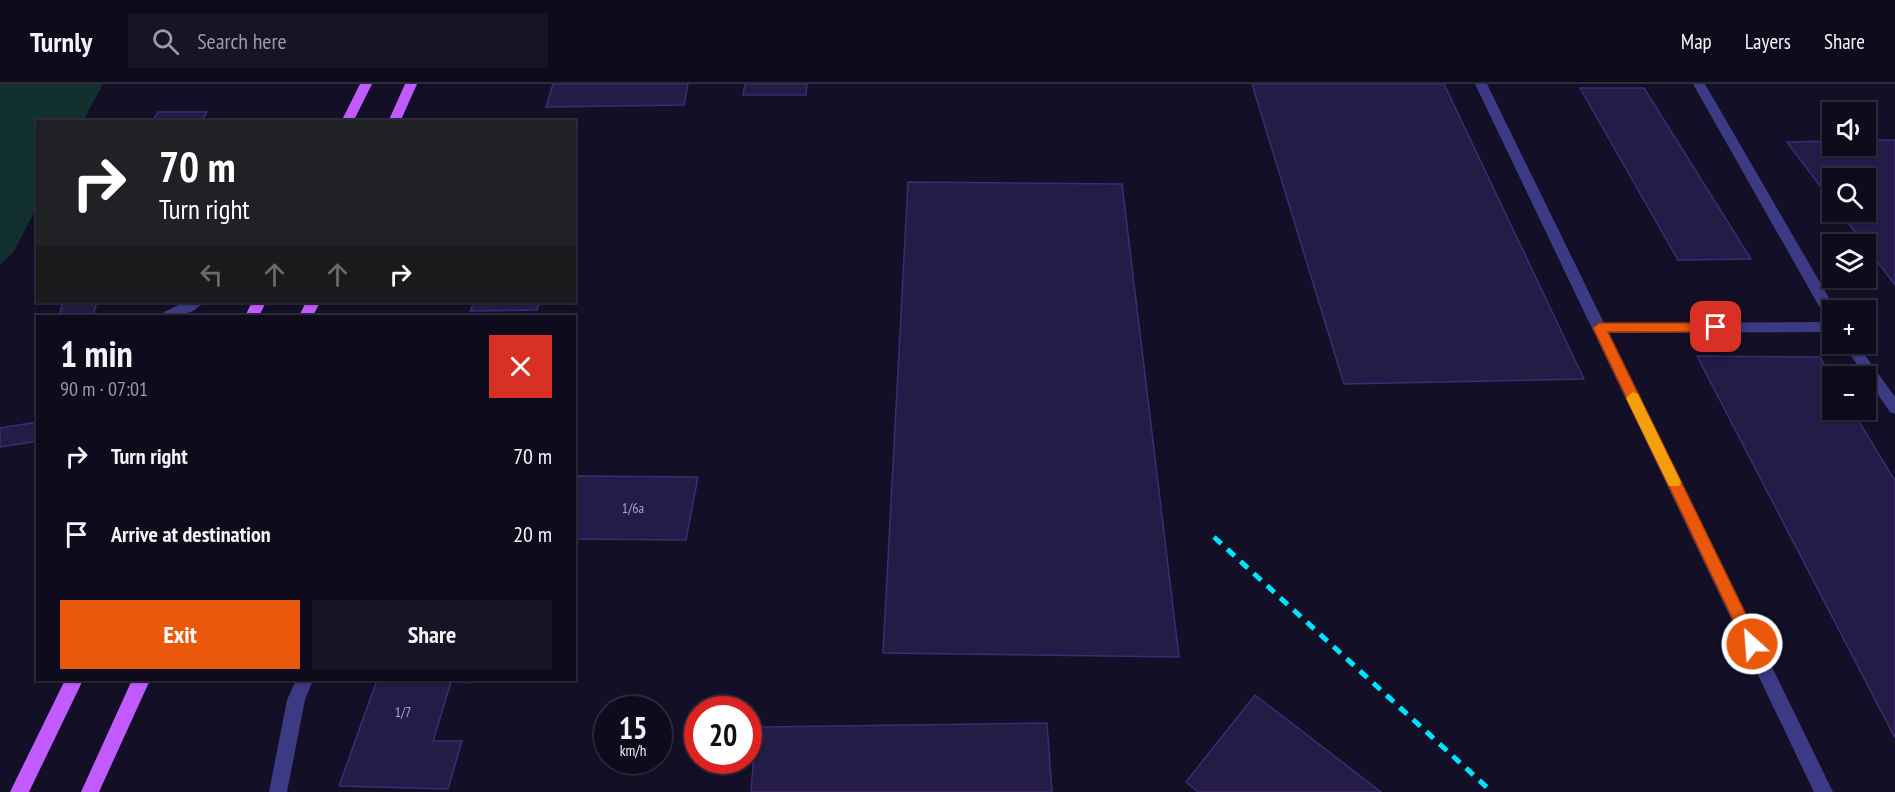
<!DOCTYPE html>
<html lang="en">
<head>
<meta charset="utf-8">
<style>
  body { margin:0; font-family:"PT Sans Narrow",sans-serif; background:#171425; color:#f1f3f6; height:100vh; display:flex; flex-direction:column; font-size:22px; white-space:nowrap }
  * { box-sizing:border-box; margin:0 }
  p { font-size:20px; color:#9b9ba3 }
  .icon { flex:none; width:33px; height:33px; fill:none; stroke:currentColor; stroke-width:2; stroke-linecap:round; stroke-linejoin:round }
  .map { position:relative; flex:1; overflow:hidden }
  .drawer { position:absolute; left:36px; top:231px; width:540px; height:366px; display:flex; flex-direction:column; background:#0e0b1c; border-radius:0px; box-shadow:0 2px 4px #0004,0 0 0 2px #2e2b3b }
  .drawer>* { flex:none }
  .guide { position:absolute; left:36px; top:36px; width:540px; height:183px; border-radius:0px; box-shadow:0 2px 4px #0004,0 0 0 2px #2e2b3b; background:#202124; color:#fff; overflow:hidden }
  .tools { position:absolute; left:1822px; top:18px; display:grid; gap:12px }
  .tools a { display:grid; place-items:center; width:54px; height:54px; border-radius:0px; background:#0e0b1c; box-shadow:0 2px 4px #0004,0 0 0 2px #2e2b3b; font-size:30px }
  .speed { position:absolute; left:594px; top:612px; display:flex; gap:12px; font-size:30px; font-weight:700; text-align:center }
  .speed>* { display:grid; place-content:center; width:78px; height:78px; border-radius:50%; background:#0e0b1c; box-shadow:0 2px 4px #0004,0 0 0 2px #2e2b3b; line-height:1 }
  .speed small { font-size:15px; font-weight:400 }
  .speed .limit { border:9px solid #d22; background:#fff; color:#111 }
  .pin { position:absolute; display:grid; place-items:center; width:51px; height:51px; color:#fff; margin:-26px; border-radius:12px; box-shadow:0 3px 9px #0006 }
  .me { position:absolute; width:66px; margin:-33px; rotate:334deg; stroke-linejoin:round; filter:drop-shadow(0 0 4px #0008) }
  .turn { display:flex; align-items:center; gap:21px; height:126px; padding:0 24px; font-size:27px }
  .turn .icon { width:78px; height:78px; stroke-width:2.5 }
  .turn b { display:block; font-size:42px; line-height:51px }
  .lanes { display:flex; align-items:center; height:57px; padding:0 24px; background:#0003; justify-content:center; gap:30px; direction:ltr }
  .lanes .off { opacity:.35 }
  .round { display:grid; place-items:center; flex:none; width:63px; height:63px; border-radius:0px; background:#171425 }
  .summary { display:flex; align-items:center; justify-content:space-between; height:102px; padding:0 24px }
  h1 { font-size:36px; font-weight:600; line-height:45px }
  .primary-button { display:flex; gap:12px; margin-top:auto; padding:12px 24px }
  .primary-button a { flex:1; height:69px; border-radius:0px; background:#ea580c; color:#fff; font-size:24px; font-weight:600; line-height:69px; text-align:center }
  .primary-button a+a { background:#171425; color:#f1f3f6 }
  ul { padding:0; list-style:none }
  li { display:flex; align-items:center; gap:18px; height:78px; padding:0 24px }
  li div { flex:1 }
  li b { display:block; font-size:22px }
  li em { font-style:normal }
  header { display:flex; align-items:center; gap:36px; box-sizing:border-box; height:84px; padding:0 30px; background:#0e0b1c; border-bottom:2px solid #2e2b3b }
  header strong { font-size:28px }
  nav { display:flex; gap:33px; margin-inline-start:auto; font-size:21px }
  .search { width:420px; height:54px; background:#171425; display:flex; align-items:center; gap:15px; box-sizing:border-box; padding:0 21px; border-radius:0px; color:#9b9ba3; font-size:22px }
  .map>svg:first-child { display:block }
  .green { fill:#12302f }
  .building { fill:#241b47; stroke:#3b2d73; stroke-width:1.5 }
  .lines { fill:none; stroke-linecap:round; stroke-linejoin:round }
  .service { fill:#3d3a85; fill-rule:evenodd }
  .primary { fill:#c25bff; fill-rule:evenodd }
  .rail { stroke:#00e5ff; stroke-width:5; stroke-dasharray:10 8; stroke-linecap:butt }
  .route { fill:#ea580c; stroke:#983908; stroke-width:1.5 }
  .slow { fill:#f59e0b }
  .labels { text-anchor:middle; stroke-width:6; stroke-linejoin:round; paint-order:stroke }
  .number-label { font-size:14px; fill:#aca6d1 }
</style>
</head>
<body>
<header>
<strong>Turnly</strong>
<div class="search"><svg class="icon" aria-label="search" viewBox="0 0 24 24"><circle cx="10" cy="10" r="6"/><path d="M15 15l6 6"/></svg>Search here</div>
<nav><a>Map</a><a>Layers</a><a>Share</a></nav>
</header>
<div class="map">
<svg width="1895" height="708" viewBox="0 0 1895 708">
  <rect width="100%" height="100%" fill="#130f26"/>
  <!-- green -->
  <path class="green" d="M0 0H103L83 37 38 38 37 123 14 167 0 181Z"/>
  <!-- building -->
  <path class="building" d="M553 0H688L684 21 546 23Z
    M745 0H807L806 11H743Z
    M1252 0H1444L1584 295 1344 300Z
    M1580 4H1644L1751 175 1678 176Z
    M158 28H207L201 38H152Z
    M1866 56H1895V201L1840 128H1866V94H1833V119L1787 58 1833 57V62H1866Z
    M908 98 1122 100 1179 573 883 569Z
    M63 218H97L93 232H59Z
    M474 218H540L537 226 470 227Z
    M1697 272 1820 273 1833 295V326H1852L1895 397V654Z
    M38 338V357L0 363V344Z
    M574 392 698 393 686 456 574 455Z
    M377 596H471L470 599 451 598 433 657H462L448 705 339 702Z
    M1255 611 1381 708H1198L1186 698Z
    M1047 639 1052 708H751L756 643Z"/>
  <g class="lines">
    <!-- service -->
    <path class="service" d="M1475 0H1487L1604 239 1828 238 1693 0H1705L1836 226H1833V248L1609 249 1833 708H1814Z
      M185 218H203C194 231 177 232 162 232L164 228Z
      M1843 260H1857L1895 313V330L1890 328Z
      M296 596H313L305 616 287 708H269L287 616Z"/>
    <!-- primary -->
    <path class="primary" d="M360 0H372L353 38H341Z
      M405 0H417L400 38H388Z
      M252 218H266L259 232H245Z
      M306 218H320L313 232H299Z
      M65 596H83L29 708H10Z
      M132 596H150L99 708H81Z"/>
    <!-- rail -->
    <path class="rail" d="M1214 453 1492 708"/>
  </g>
  <!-- route -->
  <path class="route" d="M1599 239H1716L1722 243 1716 248H1608L1758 555 1760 560 1758 565 1752 567 1747 565 1593 244Z"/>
  <!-- slow -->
  <path class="slow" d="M1633 308 1638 310 1681 398 1679 402H1669L1667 398 1626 314Z"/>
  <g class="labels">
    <!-- number labels -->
    <g class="number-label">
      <text x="633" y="429">1/6а</text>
      <text x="403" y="633">1/7</text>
    </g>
  </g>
</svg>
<div class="tools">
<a><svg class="icon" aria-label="sound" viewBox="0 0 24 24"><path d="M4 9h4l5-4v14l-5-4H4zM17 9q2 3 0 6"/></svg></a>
<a><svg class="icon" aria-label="search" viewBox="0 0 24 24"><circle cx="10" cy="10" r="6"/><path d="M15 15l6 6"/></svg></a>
<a><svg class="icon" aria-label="layers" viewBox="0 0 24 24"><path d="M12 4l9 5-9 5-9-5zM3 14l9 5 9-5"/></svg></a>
<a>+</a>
<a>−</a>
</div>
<div class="speed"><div>15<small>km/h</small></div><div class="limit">20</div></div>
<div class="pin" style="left:1716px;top:243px;background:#d93025"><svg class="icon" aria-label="arrive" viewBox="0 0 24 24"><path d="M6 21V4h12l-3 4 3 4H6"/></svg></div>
<svg class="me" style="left:1752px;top:560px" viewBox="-20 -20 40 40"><circle r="17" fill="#ea580c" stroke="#fff" stroke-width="3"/><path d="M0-11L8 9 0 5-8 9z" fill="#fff"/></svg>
<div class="guide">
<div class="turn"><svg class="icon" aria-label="right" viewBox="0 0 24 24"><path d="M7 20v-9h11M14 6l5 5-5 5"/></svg><div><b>70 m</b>Turn right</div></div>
<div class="lanes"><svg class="icon off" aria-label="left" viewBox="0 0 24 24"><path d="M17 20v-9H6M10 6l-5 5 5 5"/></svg><svg class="icon off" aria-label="ahead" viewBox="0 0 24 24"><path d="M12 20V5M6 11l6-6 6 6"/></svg><svg class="icon off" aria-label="ahead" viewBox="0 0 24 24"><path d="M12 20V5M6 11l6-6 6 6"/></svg><svg class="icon" aria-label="right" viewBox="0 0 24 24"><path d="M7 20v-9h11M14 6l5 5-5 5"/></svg></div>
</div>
<section class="drawer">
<div class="summary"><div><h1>1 min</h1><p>90 m · 07:01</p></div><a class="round" style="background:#d93025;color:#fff"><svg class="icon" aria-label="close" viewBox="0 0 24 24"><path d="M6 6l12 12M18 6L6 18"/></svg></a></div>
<ul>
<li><svg class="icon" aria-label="right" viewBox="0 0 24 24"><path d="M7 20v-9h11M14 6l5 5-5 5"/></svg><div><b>Turn right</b></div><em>70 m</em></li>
<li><svg class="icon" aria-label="arrive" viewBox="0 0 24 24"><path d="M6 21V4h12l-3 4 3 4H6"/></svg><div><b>Arrive at destination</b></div><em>20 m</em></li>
</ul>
<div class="primary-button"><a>Exit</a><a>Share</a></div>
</section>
</div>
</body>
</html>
